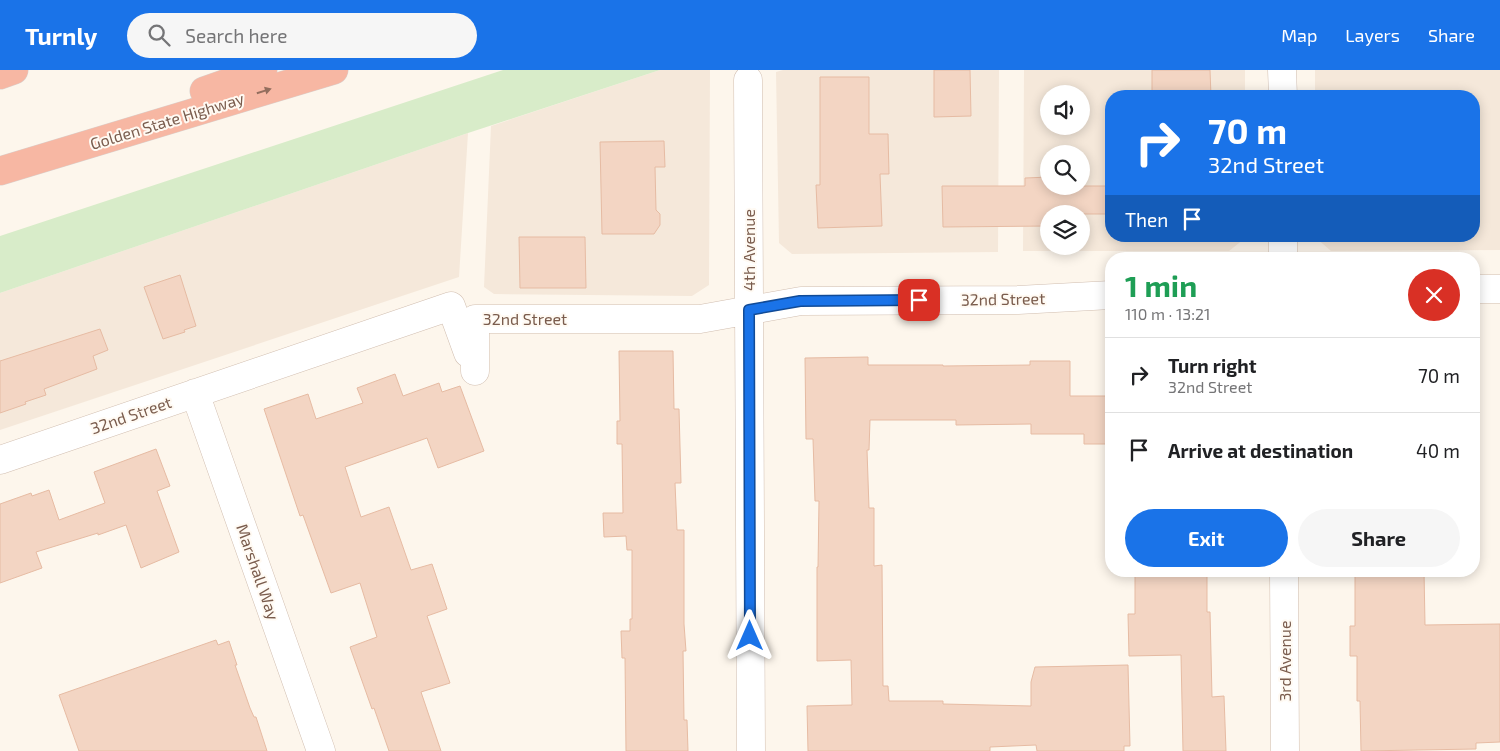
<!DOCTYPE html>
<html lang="en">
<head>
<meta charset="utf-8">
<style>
  body { margin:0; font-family:"Exo 2",sans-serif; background:#f6f6f6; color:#202124; height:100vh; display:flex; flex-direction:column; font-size:19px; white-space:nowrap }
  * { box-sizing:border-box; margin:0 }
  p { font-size:16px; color:#757577 }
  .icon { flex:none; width:28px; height:28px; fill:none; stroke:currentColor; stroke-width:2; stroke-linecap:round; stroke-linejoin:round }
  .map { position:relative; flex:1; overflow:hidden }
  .sheet { position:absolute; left:1105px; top:182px; width:375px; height:325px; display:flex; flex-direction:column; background:#fff; border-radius:20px; box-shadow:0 2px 12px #0003 }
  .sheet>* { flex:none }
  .guide { position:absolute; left:1105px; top:20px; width:375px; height:152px; border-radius:20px; box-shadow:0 2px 12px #0003; background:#1a73e8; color:#fff; overflow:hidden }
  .buttons { position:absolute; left:1040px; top:15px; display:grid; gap:10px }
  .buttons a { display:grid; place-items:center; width:50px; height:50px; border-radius:50%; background:#fff; box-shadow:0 2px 12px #0003; font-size:25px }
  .pin { position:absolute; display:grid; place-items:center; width:42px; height:42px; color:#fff; margin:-21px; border-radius:10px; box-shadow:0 2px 8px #0006 }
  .me { position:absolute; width:55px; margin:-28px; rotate:0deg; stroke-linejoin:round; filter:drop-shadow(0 0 4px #0008) }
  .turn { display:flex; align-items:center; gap:18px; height:105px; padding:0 20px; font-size:22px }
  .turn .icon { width:65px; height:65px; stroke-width:2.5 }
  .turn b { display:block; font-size:35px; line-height:42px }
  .then { display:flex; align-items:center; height:48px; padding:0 20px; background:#0003; gap:10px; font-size:19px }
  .round { display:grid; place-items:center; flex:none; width:52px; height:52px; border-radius:26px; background:#f6f6f6 }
  .overview { display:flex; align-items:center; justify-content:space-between; height:85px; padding:0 20px }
  h1 { font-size:30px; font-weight:700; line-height:38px; color:#1e9e55 }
  .action { display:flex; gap:10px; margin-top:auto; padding:10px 20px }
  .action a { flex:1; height:58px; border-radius:30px; background:#1a73e8; color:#fff; font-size:20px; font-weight:700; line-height:58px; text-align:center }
  .action a+a { background:#f6f6f6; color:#202124 }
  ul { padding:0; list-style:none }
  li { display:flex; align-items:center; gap:15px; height:75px; padding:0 20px; border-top:1px solid #e0e0e0 }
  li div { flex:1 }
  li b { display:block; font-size:19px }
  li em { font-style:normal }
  header { display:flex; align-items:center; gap:30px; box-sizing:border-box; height:70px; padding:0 25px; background:#1a73e8; color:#fff }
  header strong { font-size:24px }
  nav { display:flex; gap:28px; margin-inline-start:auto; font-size:18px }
  .search { width:350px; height:45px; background:#f6f6f6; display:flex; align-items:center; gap:12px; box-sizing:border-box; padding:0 18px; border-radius:28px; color:#757577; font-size:19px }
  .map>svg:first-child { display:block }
  .residential { fill:#f5e8da; fill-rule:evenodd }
  .green { fill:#d8ecc9 }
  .building { fill:#f3d5c3; stroke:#e6bba3 }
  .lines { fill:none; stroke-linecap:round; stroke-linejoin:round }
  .minor-casing { stroke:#d1beb0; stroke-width:29 }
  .motorway-casing { stroke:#dad1cd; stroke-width:29 }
  .minor { stroke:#fff; stroke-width:28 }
  .motorway { stroke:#f7b7a3; stroke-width:28 }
  .oneway { fill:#936e5e }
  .route-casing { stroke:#114b97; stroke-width:12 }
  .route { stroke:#1a73e8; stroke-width:9 }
  .labels { text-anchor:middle; stroke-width:4; stroke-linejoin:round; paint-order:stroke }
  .street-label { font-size:16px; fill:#7a5c4d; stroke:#fffaf3 }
</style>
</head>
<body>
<header>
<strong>Turnly</strong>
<div class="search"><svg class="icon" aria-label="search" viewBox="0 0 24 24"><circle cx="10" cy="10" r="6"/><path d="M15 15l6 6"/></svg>Search here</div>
<nav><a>Map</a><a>Layers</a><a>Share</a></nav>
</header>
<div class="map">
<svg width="1500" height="681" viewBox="0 0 1500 681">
  <rect width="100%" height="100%" fill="#fdf6ec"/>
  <!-- residential -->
  <path class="residential" d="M660 0H710L709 215 692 226 494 224 484 217 491 56Z
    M783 0H999L998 182 792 184 779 173 776 2Z
    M1024 0H1245V26H1111V166H1244V169L1229 181H1023ZM1049 24H1081V56H1049ZM1049 84H1081V116H1049ZM1049 144H1081V176H1049Z
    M1315 0H1500V180L1331 181 1315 167 1474 166V26H1315Z
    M468 63 459 207 0 360V223Z"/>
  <!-- green -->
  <path class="green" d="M503 0H660L468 63 0 223V166Z"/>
  <!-- building -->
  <path class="building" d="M934 0H970L971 46 934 47Z
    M1152 0H1210L1211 26H1152Z
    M820 7H869V64H888L889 104H880L882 156 818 158 816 115H820Z
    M664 71 665 97H655L656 140 660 144V155L654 164H602L600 72Z
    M1049 107V116H1111V144H1049V156L943 157 942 116H1025V108Z
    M519 167H585L586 218H520Z
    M180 205 196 256 184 260 185 262 163 269 144 217Z
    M100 259 108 280 93 286 97 299 44 319 46 325 25 332 26 334 0 343V291Z
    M619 281H673L674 339H679L681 413H675L677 460H684V554L686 581H683L684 650H687L688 681H626L625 588H622L621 561H630V549H632V480H627L626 466 604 467 603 443H623L622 374H617V351H620Z
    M868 287V295H943V296L1030 295V291H1070V326H1111V374H1084V364H1031V354L956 355V350H870L869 380H867L869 438H874V496L882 495 883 616H888L889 631H943V634L1031 636V612L1035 597 1128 595 1130 676H1124V681H1037L1036 675 990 677V681H808L807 636 852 635 851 590 817 591V497H818L819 431H815L813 369H806L805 288Z
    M395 304 403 326 439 313 442 322 460 316 484 381 438 398 427 368 345 397 361 447 389 437 411 500 432 494 447 539 427 546 450 613 421 622 441 681H389L374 638 372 639 350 577 377 567 360 513 331 523 303 445 300 446 264 339 308 324 316 349 363 333 357 318Z
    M156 379 170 416 157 421 179 482 141 498 126 455 98 465V463L36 482 42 498 0 513V434L31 423 32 426 49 420 59 450 105 433 94 402Z
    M1135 501H1207V542H1210L1212 627 1224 626 1226 681H1183L1181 585 1129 586 1128 544H1135Z
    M1367 501H1424L1425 555 1500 554V672L1476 673V679L1361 681 1360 631H1357V586H1350V556H1355V503H1367Z
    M216 570 218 575 229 571 237 595H235L250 638 254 647H256L267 681H79L59 625Z"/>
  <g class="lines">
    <defs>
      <path id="minor" d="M1282 0 1283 26
        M748 10 751 681
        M1283 166V189
        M1474 219H1500
        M475 301V249H700L801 231 1018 230 1111 225
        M195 323 321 681
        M0 390 451 236 468 283
        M1284 501 1285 681"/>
      <path id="motorway" d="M0 5 14 0
        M204 21 263 0
        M0 101 334 0"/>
    </defs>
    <!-- minor casing -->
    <use href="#minor" class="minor-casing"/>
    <!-- motorway casing -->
    <use href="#motorway" class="motorway-casing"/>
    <!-- minor -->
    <use href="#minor" class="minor"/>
    <!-- motorway -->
    <use href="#motorway" class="motorway"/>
  </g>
  <!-- one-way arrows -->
  <defs><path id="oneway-solid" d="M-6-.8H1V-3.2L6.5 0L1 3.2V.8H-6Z" transform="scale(1.25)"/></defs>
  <use class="oneway" href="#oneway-solid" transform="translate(264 21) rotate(-17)"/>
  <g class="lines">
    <defs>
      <path id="route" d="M750 566 749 240 800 231 919 230"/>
    </defs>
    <!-- route casing -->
    <use href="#route" class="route-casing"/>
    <!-- route -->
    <use href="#route" class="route"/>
  </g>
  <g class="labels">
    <!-- street labels -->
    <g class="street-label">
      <text transform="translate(167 51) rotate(-17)" y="6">Golden State Highway</text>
      <text transform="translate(749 180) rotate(-90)" y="6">4th Avenue</text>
      <text transform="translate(1003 229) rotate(-1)" y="6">32nd Street</text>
      <text x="525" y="255">32nd Street</text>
      <text transform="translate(131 345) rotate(-19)" y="6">32nd Street</text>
      <text transform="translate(258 502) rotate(71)" y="6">Marshall Way</text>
      <text transform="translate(1285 591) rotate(-90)" y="6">3rd Avenue</text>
    </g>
  </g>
</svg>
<div class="buttons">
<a><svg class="icon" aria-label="sound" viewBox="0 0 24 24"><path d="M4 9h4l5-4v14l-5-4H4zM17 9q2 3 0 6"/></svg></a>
<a><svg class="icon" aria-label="search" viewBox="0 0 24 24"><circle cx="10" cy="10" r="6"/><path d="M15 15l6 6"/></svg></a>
<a><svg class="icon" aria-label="layers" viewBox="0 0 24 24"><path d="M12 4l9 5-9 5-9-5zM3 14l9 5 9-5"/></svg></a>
</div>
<div class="pin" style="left:919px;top:230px;background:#d93025"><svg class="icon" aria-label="arrive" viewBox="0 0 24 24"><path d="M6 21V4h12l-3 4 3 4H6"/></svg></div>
<svg class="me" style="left:750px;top:566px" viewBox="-20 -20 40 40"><path d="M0-17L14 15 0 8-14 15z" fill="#1a73e8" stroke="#fff" stroke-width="4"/></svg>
<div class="guide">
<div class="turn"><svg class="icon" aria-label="right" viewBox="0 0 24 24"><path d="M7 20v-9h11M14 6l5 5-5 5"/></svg><div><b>70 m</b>32nd Street</div></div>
<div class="then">Then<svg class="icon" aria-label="arrive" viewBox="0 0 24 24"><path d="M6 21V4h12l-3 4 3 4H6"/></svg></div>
</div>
<section class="sheet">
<div class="overview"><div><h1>1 min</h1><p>110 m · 13:21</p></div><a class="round" style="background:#d93025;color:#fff"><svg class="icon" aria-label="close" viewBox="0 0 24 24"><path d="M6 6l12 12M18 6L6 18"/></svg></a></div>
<ul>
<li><svg class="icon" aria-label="right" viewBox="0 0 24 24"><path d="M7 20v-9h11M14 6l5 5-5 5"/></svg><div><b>Turn right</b><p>32nd Street</p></div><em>70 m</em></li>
<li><svg class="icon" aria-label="arrive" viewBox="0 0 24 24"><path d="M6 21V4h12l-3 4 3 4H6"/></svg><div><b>Arrive at destination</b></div><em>40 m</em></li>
</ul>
<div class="action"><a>Exit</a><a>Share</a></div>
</section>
</div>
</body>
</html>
